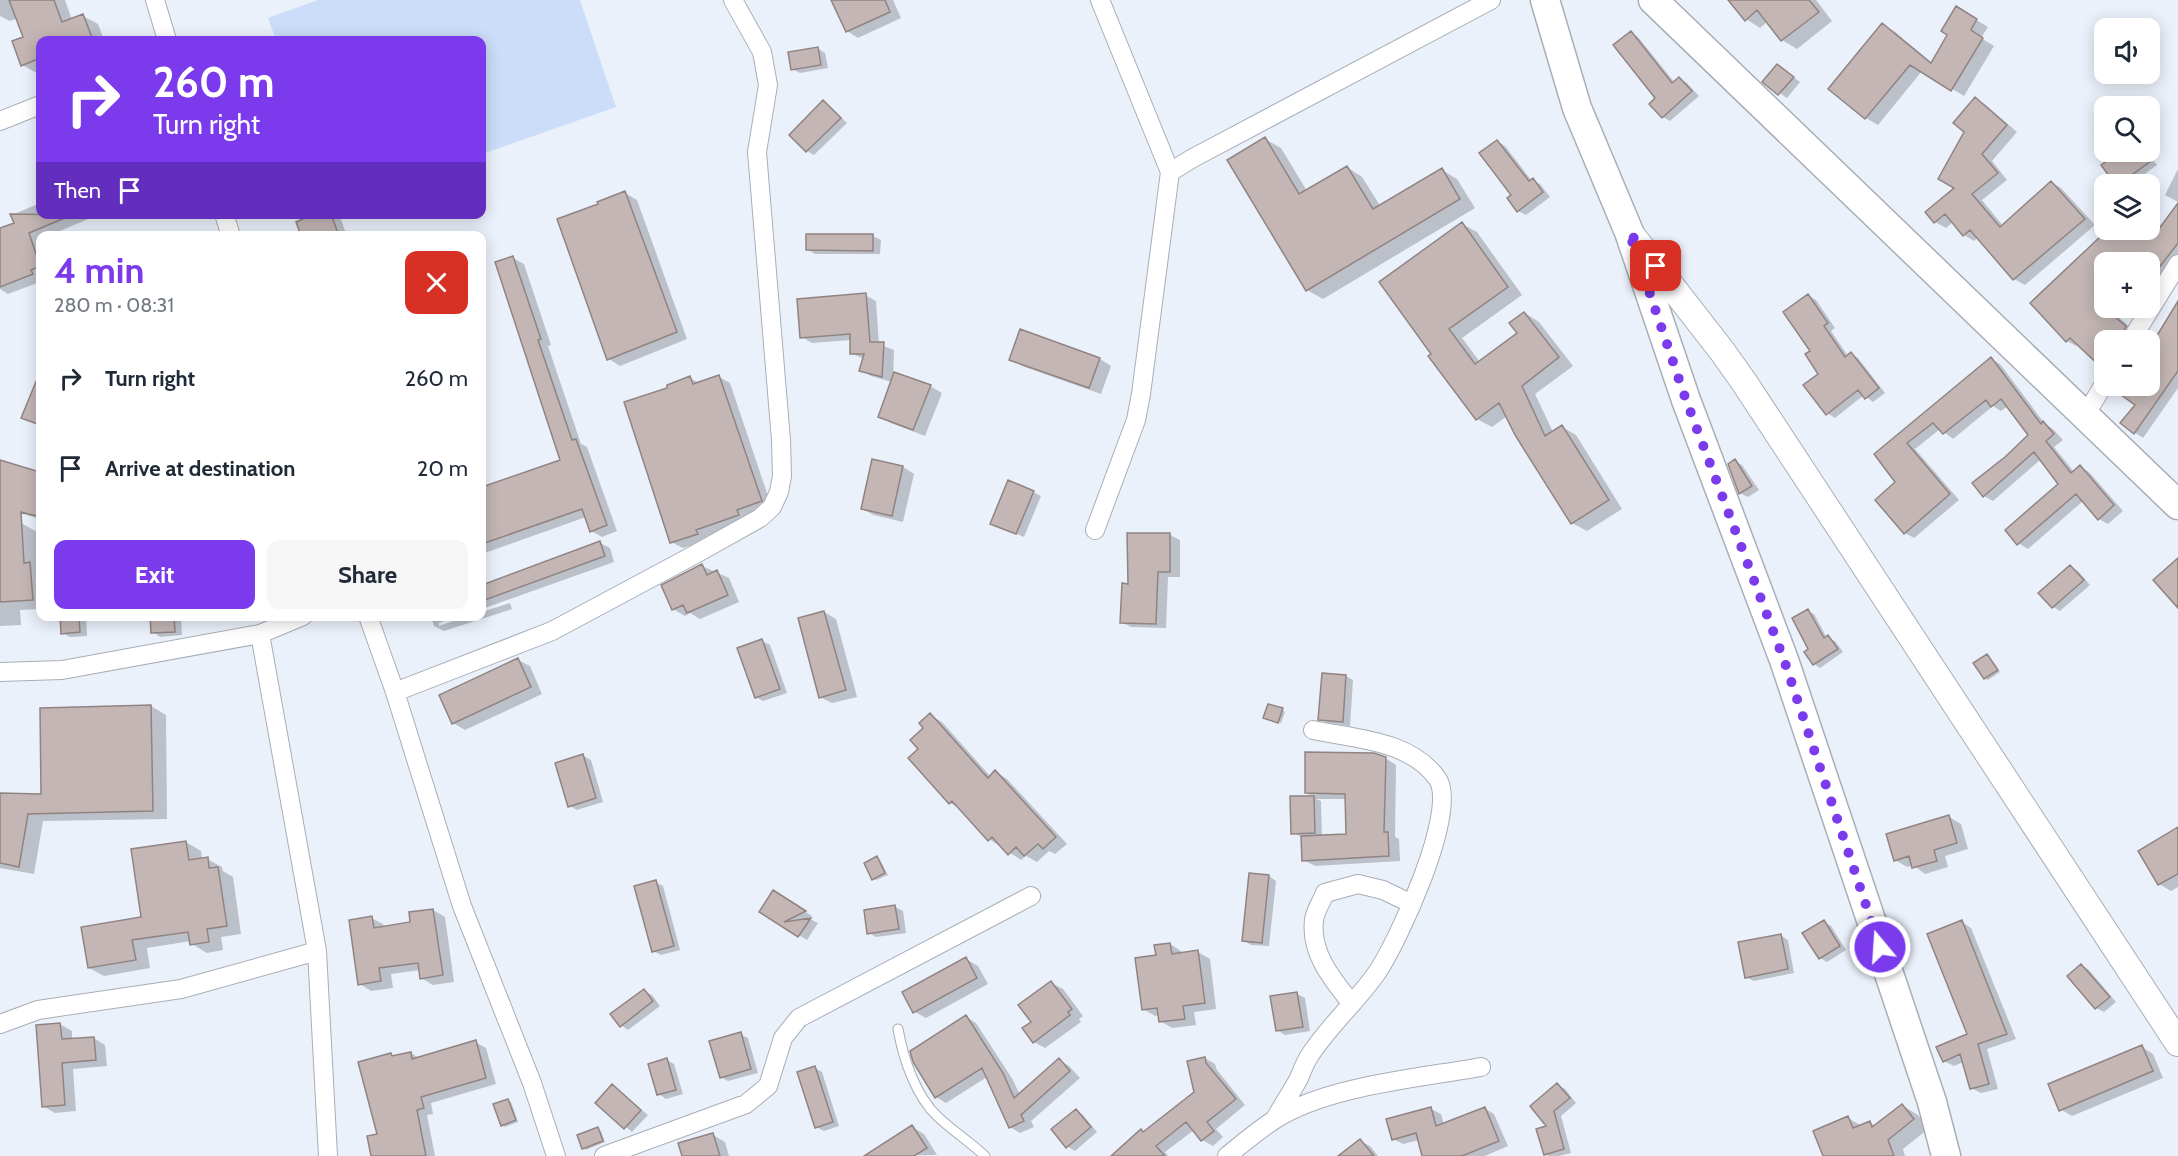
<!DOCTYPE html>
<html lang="en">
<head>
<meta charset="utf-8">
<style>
  body { margin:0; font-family:Cabin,sans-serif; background:#f6f6f7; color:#1f2937; height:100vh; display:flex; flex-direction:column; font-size:22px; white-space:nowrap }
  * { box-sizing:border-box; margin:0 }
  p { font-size:20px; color:#747a83 }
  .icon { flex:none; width:33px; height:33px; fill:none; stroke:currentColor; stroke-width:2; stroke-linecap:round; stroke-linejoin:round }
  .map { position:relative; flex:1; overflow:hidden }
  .sheet { position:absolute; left:36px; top:231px; width:450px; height:390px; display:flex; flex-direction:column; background:#fff; border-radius:12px; box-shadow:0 3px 15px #0003 }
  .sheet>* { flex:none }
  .hud { position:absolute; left:36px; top:36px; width:450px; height:183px; border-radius:12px; box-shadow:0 3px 15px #0003; background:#7c3aed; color:#fff; overflow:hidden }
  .tools { position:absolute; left:2094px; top:18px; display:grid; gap:12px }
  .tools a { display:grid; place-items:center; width:66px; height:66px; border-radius:12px; background:#fff; box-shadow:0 3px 15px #0003; font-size:30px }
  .pin { position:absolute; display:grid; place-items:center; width:51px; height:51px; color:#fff; margin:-26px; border-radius:12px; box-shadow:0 3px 9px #0006 }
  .me { position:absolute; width:66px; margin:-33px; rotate:342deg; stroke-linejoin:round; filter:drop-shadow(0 0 4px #0008) }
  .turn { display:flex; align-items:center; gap:21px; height:126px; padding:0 18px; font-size:27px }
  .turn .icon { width:78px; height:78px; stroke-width:2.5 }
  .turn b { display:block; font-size:42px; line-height:51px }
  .then { display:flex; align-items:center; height:57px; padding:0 18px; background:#0003; gap:12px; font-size:22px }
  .round { display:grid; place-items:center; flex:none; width:63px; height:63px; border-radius:12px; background:#f6f6f7 }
  .overview { display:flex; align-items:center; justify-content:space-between; height:102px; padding:0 18px }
  h1 { font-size:36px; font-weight:800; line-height:45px; color:#7c3aed }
  .cta { display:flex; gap:12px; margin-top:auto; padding:12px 18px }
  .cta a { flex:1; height:69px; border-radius:12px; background:#7c3aed; color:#fff; font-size:24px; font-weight:800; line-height:69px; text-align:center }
  .cta a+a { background:#f6f6f7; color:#1f2937 }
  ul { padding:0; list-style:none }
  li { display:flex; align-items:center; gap:18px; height:90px; padding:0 18px }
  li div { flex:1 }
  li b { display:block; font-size:22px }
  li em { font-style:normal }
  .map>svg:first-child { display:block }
  .green { fill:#cbddf8 }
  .shadow { fill:#0003; fill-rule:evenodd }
  .building { fill:#c3b6b5; stroke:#908483; stroke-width:1.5 }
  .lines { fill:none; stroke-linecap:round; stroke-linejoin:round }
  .service-casing { stroke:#a8aeb7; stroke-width:11 }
  .minor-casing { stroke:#a8aeb7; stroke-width:20 }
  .secondary-casing { stroke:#a8aeb7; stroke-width:28 }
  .primary-casing { stroke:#a8aeb7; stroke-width:31 }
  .service { stroke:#fff; stroke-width:9 }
  .minor { stroke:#fff; stroke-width:18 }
  .secondary { stroke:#fff; stroke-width:26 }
  .primary { stroke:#fff; stroke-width:28 }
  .route { stroke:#7c3aed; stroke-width:10; stroke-dasharray:0 18 }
</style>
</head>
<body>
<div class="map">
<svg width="2178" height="1156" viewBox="0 0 2178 1156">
  <rect width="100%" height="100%" fill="#ebf1fb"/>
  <!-- green -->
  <path class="green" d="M318 0H580L616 107 482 154V40H276L268 18Z"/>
  <!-- shadow -->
  <path class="shadow" d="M0 0H65L72 20 83 16 98 24 104 40H40V72L37 73 22 65 25 38 18 18 10 21 0 16Z
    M833 0H893L901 18 858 38 847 31Z
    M1729 0H1816L1832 21 1797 49 1782 40 1768 21 1760 28 1746 19Z
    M1956 8 1988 27 1981 38 1994 46 1964 96 1922 71 1878 125 1866 118 1830 88 1882 25 1894 31 1932 63 1949 35Z
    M1631 33 1638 37 1675 83 1679 79 1687 83 1699 96 1670 121 1663 117Z
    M817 48 825 53 828 68 800 73 792 69Z
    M1778 65 1800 82 1787 98 1764 82Z
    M1975 99 1986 105 2017 132 1992 161 2007 180 1982 200 2003 226 2051 182 2061 188 2095 225 2025 285 2014 279 1978 237 1974 241 1964 235 1953 222 1946 228 1935 222 1957 188 1966 132Z
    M824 102 831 107 847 123 814 155 807 151Z
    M1265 139 1281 148 1307 191 1347 167 1362 177 1381 207 1442 170 1457 179 1475 208 1323 299 1307 290 1229 160Z
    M1497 141 1505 146 1532 181 1540 184 1550 197 1526 215 1518 211 1509 198 1513 195Z
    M2123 152H2147L2157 165 2131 184H2117L2103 166Z
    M2178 169V202L2165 195Z
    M625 193 637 200 687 339 620 366 609 359 599 205Z
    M40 203V214H100L48 236H40V282L8 294 0 289V230L16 223 12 215Z
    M319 214H335L340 217 347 236H303Z
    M1462 224 1477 232 1522 295 1462 338 1480 362 1519 333 1525 313 1539 322 1573 366 1535 394 1553 432 1562 427 1576 435 1622 509 1587 531 1572 523 1507 416 1492 427 1477 419 1433 354Z
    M2178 228V260L2165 277 2150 268V262H2104V308H2117L2114 313 2135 332 2131 340H2104V368L2078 344 2076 346 2067 341 2103 237 2101 235 2105 230 2150 229 2156 234Z
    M808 235 873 236 881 240 880 254H815L807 249Z
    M513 258 524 264 551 345 548 346 581 444 587 447 617 531 602 537 591 531 586 517 482 554V488L562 461Z
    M865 295 876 301 879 344 894 350 893 379 930 386 942 393 925 436 891 423 879 416 892 382 871 376 861 370 864 359 851 353V340L812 343 802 337Z
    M1809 296 1816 300 1835 328 1831 331 1848 356 1851 354 1858 358 1885 393 1873 402 1864 395 1835 418 1827 413 1820 374 1812 351Z
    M2178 303V388L2143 438 2134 432 2137 405 2118 391 2122 386H2150V348Z
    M1021 331 1100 359 1111 366 1101 394 1022 366 1011 359Z
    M1991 359 2000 364 2045 424 2053 429 2063 440 2054 447 2074 472 2080 467 2089 472 2123 511 2108 524 2099 519 2083 501 2028 549 2018 543 2060 484 2041 459 1993 501 1984 496 2006 459 2030 435 2008 406 2001 411 1993 406 1953 439 1940 429 1915 449 1959 500 1914 538 1905 533 1897 483 1876 455Z
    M719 377 730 383 772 508 749 521 707 536 708 540 683 548 671 542 669 388 690 378 699 383Z
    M36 384 40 386V426L23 417Z
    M1735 461 1742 465 1759 490 1748 497 1740 493Z
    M0 462 40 474V519L0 507Z
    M903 467 914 474 903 522 874 515 862 509Z
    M1033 492 1041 496 1024 537 1000 527Z
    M21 523 37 532 40 570V609L20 610 21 625 0 626V524Z
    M1170 535 1180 540V577H1168L1166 628 1131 627 1121 622 1129 585Z
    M600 543 610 548 614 562 482 609V587Z
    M702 566 729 578 739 602 700 619 690 613 685 616 673 609Z
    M2070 567 2078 571 2090 585 2060 611 2053 607Z
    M510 603 512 609 444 631 434 626 431 616H459L439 623V626L468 616H482V612Z
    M1808 611 1814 614 1827 638 1835 641 1843 652 1820 668 1814 664 1810 650Z
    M824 612 836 619 857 697 832 703 820 697Z
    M62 616H86L87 636 70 637 63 633Z
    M152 616H181L182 635 160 637 153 632Z
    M762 641 770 645 787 693 763 701 756 697Z
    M1987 656 2000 672 1988 680 1985 678Z
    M518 660 530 666 542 694 465 730 453 723 441 695Z
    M1346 676 1353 680 1350 726 1328 723 1320 719Z
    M151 706 166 715 167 819 43 821 34 874 0 868V794L43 796Z
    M1282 710 1285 712 1281 723 1268 719Z
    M930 715 942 722 991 777 996 772 1007 779 1067 844 1055 854 1049 851 1037 862 1026 856 1021 860 989 839 962 810 950 803 910 759 920 750Z
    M583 756 591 760 603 802 577 810 570 806Z
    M1385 758 1396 765 1395 837 1399 839 1400 861 1315 866 1304 860 1303 837 1292 833 1314 797 1306 793ZM1316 799H1347V835L1322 837 1321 801Z
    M1949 817 1961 824 1968 849 1945 856 1948 867 1925 874 1913 865 1907 867 1895 860Z
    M2178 829V887L2171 891 2159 884 2140 852Z
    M186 842 201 851 202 859H207L222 867 223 871 233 877 241 934 221 937 223 950 207 953 192 944 191 941 147 948 150 968 104 976 89 968 142 918Z
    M877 858 880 860 888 875 876 880 873 879Z
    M1250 875 1269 876 1276 881 1269 946 1251 945 1243 940Z
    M655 882 663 886 680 950 661 955 653 951Z
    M781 896 812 916 808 918 818 923 807 940 761 912Z
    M895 907 903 911 906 933 876 937 869 933Z
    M433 910 445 917 454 982 433 985 421 978 420 970 391 974 393 988 371 991 360 984 371 918 383 924 384 928 412 924Z
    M1824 922 1831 926 1846 950 1827 962 1820 958Z
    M1962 922 1971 928 2016 1039 1987 1049 1998 1089 1981 1093 1971 1088 1964 1062 1954 1066 1944 1061 1969 1035Z
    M1780 935 1788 940 1794 973 1754 981 1746 977Z
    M1170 944 1181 951 1182 954 1198 952 1210 959 1216 1009 1194 1012 1196 1025 1172 1028 1160 1021 1159 1015 1155 1016 1143 1009 1157 957Z
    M966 959 978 966 988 984 926 1018 915 1012Z
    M2081 965 2089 970 2116 1002 2104 1012 2096 1008Z
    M1051 983 1063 989 1083 1016 1079 1019 1081 1022 1045 1048 1034 1042 1033 1022Z
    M644 991 652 995 660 1006 628 1030 621 1025Z
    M1297 994 1305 998 1310 1031 1285 1035 1277 1030Z
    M966 1017 976 1023 1013 1080 1020 1095 1059 1060 1069 1066 1080 1078 1031 1121 1034 1127 1020 1133 1010 1127 987 1077 946 1103 936 1097Z
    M60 1024 72 1031V1040L94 1038 105 1045 107 1066 73 1069 76 1111 55 1113 43 1106Z
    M740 1034 748 1038 758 1073 728 1081 721 1077Z
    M475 1042 486 1048 496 1084 431 1103 433 1114 427 1115 435 1156H372L378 1135 391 1055 395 1057 411 1053 419 1058Z
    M2142 1047 2153 1054 2163 1078 2072 1116 2060 1109Z
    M1205 1058 1215 1064 1217 1070 1245 1105 1216 1129 1223 1137 1213 1146 1202 1140 1194 1130 1165 1152 1168 1156H1114L1196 1093Z
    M667 1060 674 1064 683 1094 666 1099 659 1094Z
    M815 1068 822 1072 839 1126 824 1131 816 1127Z
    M1557 1085 1565 1089 1576 1103 1561 1116 1571 1153 1559 1156H1549L1545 1154Z
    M612 1086 648 1115 632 1132 597 1103Z
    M508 1100 511 1102 518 1122 505 1127 502 1125Z
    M1903 1106 1918 1115 1928 1129 1903 1149 1905 1156H1824L1848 1118 1862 1126 1870 1123 1876 1126Z
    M1484 1108 1494 1114 1508 1146 1485 1156H1423L1419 1140 1403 1144 1393 1139 1431 1109 1441 1114 1444 1125Z
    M1076 1110 1083 1115 1097 1132 1075 1151 1067 1146Z
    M912 1127 924 1134 937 1155 867 1156Z
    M597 1129 601 1131 605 1142 586 1150 583 1148Z
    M713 1135 725 1142 729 1156H683Z
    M1360 1141 1370 1146 1378 1156H1341Z"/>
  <!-- building -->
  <path class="building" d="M9 0H54L62 22 83 14 93 40H40V58L21 66 12 41 23 37Z
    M831 0H885L890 12 846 32Z
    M1728 0H1809L1819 12 1781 41 1757 10 1745 21Z
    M1956 6 1977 19 1971 30 1983 38 1951 91 1910 65 1865 119 1828 89 1882 23 1931 63 1947 35 1941 31Z
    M1631 31 1672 83 1679 77 1692 91 1662 118 1649 104 1655 98 1613 45Z
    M818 47 821 65 791 70 788 52Z
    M1777 64 1794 77 1778 95 1762 82Z
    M1975 97 2007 125 1982 154 1998 173 1972 194 2000 227 2051 181 2085 219 2013 280 1970 230 1963 236 1945 214 1934 223 1925 212 1954 188 1938 179 1964 132 1953 123Z
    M823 100 841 118 806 152 789 135Z
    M1265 137 1299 194 1347 166 1373 209 1442 168 1460 199 1306 291 1227 160Z
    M1497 140 1529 181 1533 178 1543 192 1517 212 1507 198 1511 195 1479 153Z
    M2120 152H2144L2151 161 2119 184H2115L2101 165Z
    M625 191 677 332 607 360 557 219 598 204 597 202Z
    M2178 203V243L2155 273 2150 269V262H2104V308L2126 326 2120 340H2104V370L2070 338 2066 342 2030 303 2101 236 2095 230H2158Z
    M10 214 72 215 29 233 40 266 31 270 33 274 0 287V228L14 223Z
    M314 214H331L339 236H301L296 222Z
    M1462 222 1508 287 1449 329 1475 364 1517 333 1509 323 1524 312 1559 357 1522 386 1545 436 1562 425 1609 500 1571 524 1515 435 1499 403 1476 420 1428 356 1431 354 1379 282Z
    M806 234H873V251L806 250Z
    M513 256 541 339 538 340 572 440 576 439 607 525 590 532 582 509 482 544V487L560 460 495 262Z
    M866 293 870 342H884L882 377 859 371 864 354H850V334L800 338 797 299Z
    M1808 294 1828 323 1824 326 1845 357 1851 352 1879 388 1865 399 1858 390 1826 415 1803 385 1818 374 1805 354 1810 351 1783 312Z
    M2178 301V371L2134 434 2120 423 2135 405 2114 390 2115 386H2150V347Z
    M1020 329 1100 358 1089 388 1009 360Z
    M1991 357 2041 424 2043 421 2054 434 2046 441 2071 473 2080 465 2114 505 2098 520 2076 494 2017 545 2005 530 2058 484 2034 452 1983 497 1972 483 2005 457 2028 435 2001 399 1991 407 1986 400 1943 434 1933 423 1907 443 1950 494 1904 534 1875 500 1895 482 1874 454Z
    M40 372V425L21 418Z
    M894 372 931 385 913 430 878 417Z
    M719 375 762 501 737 510 739 515 696 530 698 534 670 543 624 402 667 388V385L690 376 693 384Z
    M872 459 903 466 892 516 861 509Z
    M1735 459 1752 486 1739 494 1728 464Z
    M0 460 40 472V517L21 512 24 563 30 562 33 600 0 602Z
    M1008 480 1034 491 1016 534 990 524Z
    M1127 533H1170V572H1158L1156 624 1120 623 1122 583 1128 584Z
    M600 541 605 556 482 601V585Z
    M2178 558V608L2153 580Z
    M702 564 707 575 717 570 728 595 687 613 683 605 672 610 661 585Z
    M2070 565 2084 580 2052 608 2038 593Z
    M1808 609 1824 638 1828 635 1838 649 1813 665 1804 652 1808 649 1792 618Z
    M824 611 846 690 819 698 798 618Z
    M60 616H79L80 632 61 634Z
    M150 616H174L175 632 151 633Z
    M762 639 780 689 755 698 737 648Z
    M1987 654 1998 670 1984 679 1973 663Z
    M518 658 531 687 452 724 439 695Z
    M1322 673 1346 675 1343 722 1318 720Z
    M1268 704 1283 708 1278 723 1263 718Z
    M151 705 153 811 28 814 19 867 0 863V793L41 794 40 708Z
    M930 713 988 778 995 770 1056 837 1043 849 1038 844 1024 856 1016 847 1008 855 992 837 988 841 952 801 949 804 908 758 918 749 910 740 923 728 919 723Z
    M1305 752 1374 753 1386 757 1384 832H1388L1389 856 1302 861 1301 836 1346 834 1345 794 1305 793Z
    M583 754 596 798 568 807 555 763Z
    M1290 796H1314L1315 833 1291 834Z
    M1949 815 1957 843 1934 850 1937 861 1912 868 1909 856 1894 861 1886 834Z
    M2178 827V874L2158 885 2138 851Z
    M186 841 189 860 208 857 209 868 218 867 227 926 207 929 209 942 190 945 188 932 132 940 136 960 88 968 81 927 141 917 131 849Z
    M877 856 885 873 872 880 864 863Z
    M1249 873 1269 875 1262 943 1242 941Z
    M656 880 674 946 652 952 634 886Z
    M773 890 806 911 784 922 811 918 798 937 759 912Z
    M895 905 899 929 867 934 864 910Z
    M433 909 443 975 420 979 418 963 379 968 381 981 358 985 349 920 372 916 374 928 410 922 409 912Z
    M1824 920 1840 946 1819 959 1802 933Z
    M1962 920 2007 1034 1978 1044 1989 1084 1970 1089 1960 1054 1943 1062 1936 1047 1967 1034 1927 934Z
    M1781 934 1788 969 1745 978 1738 942Z
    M1170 943 1172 954 1198 950 1205 1003 1183 1006 1185 1019 1159 1022 1157 1008 1142 1010 1135 958 1156 955 1154 945Z
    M966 957 977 978 913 1013 902 992Z
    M2081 964 2110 997 2095 1009 2067 976Z
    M1051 981 1072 1009 1068 1012 1070 1015 1033 1043 1022 1028 1031 1022 1018 1005Z
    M644 989 653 1001 620 1027 610 1014Z
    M1297 992 1303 1027 1276 1031 1270 996Z
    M966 1015 1003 1073 1014 1098 1059 1058 1070 1071 1021 1115 1024 1121 1009 1128 982 1068 935 1098 913 1062 910 1051Z
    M60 1023 62 1039 94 1037 96 1060 62 1063 65 1105 42 1107 36 1025Z
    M741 1032 751 1069 720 1078 709 1041Z
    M476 1040 486 1078 421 1097 424 1108 417 1110 426 1156H371L367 1136 377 1134 358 1062 391 1053 392 1056 411 1052 412 1059Z
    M2142 1045 2153 1071 2059 1111 2048 1084Z
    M1205 1057 1206 1063 1236 1099 1207 1122 1214 1131 1201 1141 1186 1122 1156 1146 1165 1156H1111L1141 1129 1143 1132 1194 1092 1187 1061Z
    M667 1058 676 1090 657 1095 648 1064Z
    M815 1066 833 1122 815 1128 797 1072Z
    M1557 1083 1570 1098 1554 1111 1564 1149 1544 1155 1536 1129 1546 1126 1530 1106Z
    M612 1084 641 1110 624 1129 595 1103Z
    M508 1099 516 1120 501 1126 493 1104Z
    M1902 1104 1914 1119 1888 1140 1894 1156H1823L1813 1131 1848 1116 1853 1128 1870 1121 1872 1127Z
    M1431 1107 1436 1126 1485 1107 1499 1141 1462 1156H1422L1416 1133 1392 1140 1386 1119Z
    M1076 1109 1091 1127 1066 1148 1051 1129Z
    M912 1125 927 1148 914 1156H864Z
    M598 1127 603 1141 582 1149 577 1135Z
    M713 1133 720 1156H682L678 1143Z
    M1360 1139 1374 1156H1338Z"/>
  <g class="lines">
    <defs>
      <path id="service" d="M898 1029C903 1058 916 1097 938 1117 953 1131 970 1142 985 1156"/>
      <path id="minor" d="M155 0 167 40
        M1100 0 1170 172
        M0 121 40 105
        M224 214 231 236
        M2131 340 2178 264
        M2085 416 2104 384
        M1095 530 1136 420 1141 394 1170 172 1193 158 1491 0
        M368 616 395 692 462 906 532 1083 556 1156
        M260 634 317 951 328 1156
        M0 672 62 670 260 634 303 616
        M395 692 552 631 692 556 760 518 772 507 779 492 782 476 781 440 757 152 768 85 762 52 733 0
        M1352 1004C1332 979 1310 953 1314 920 1315 911 1322 901 1325 893L1358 884 1383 890 1412 904
        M0 1024 38 1010 181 989 317 951
        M1275 1119C1282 1106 1291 1093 1298 1080 1302 1072 1305 1062 1310 1055 1329 1026 1356 1002 1376 974 1397 944 1460 809 1437 778 1409 740 1356 739 1313 730
        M604 1156 746 1104 768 1086 783 1038 799 1018 1031 896
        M1227 1156C1242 1144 1257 1131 1274 1120 1326 1086 1420 1078 1481 1067"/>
      <path id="secondary" d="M1634 238 1722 351 1744 382 2178 1043"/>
      <path id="primary" d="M1545 0 1577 108 1629 232 1686 400 1784 660 1932 1102 1946 1156
        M1653 0 2178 505"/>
    </defs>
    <!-- service casing -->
    <use href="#service" class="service-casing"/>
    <!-- minor casing -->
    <use href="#minor" class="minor-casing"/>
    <!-- secondary casing -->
    <use href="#secondary" class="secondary-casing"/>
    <!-- primary casing -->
    <use href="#primary" class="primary-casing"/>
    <!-- service -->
    <use href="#service" class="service"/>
    <!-- minor -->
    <use href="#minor" class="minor"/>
    <!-- secondary -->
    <use href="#secondary" class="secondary"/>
    <!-- primary -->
    <use href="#primary" class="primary"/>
  </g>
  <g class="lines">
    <!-- route -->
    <path class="route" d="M1656 266 1629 232 1686 400 1784 660 1880 947"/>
  </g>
</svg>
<div class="tools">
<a><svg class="icon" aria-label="sound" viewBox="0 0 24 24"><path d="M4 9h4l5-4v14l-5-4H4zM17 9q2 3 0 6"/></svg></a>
<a><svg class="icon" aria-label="search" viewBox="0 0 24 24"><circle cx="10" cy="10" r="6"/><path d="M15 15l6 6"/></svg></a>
<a><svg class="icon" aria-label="layers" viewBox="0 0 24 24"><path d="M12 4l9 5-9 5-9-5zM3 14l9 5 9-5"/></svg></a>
<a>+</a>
<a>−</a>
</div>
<div class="pin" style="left:1656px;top:266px;background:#d93025"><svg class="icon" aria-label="arrive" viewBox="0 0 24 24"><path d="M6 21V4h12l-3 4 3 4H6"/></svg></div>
<svg class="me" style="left:1880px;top:947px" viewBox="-20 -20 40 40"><circle r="17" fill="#7c3aed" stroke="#fff" stroke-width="3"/><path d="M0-11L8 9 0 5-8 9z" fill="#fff"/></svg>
<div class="hud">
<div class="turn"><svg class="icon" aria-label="right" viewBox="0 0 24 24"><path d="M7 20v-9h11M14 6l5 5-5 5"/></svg><div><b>260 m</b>Turn right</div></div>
<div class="then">Then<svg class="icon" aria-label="arrive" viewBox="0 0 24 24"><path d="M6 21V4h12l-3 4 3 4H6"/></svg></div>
</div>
<section class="sheet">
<div class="overview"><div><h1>4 min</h1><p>280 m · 08:31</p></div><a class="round" style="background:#d93025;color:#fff"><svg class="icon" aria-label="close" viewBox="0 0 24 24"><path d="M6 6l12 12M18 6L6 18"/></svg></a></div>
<ul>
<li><svg class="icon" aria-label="right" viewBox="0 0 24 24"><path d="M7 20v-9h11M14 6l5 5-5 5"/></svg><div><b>Turn right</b></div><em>260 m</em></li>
<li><svg class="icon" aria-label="arrive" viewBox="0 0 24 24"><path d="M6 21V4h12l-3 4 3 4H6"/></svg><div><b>Arrive at destination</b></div><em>20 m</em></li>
</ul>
<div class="cta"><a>Exit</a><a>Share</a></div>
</section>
</div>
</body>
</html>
